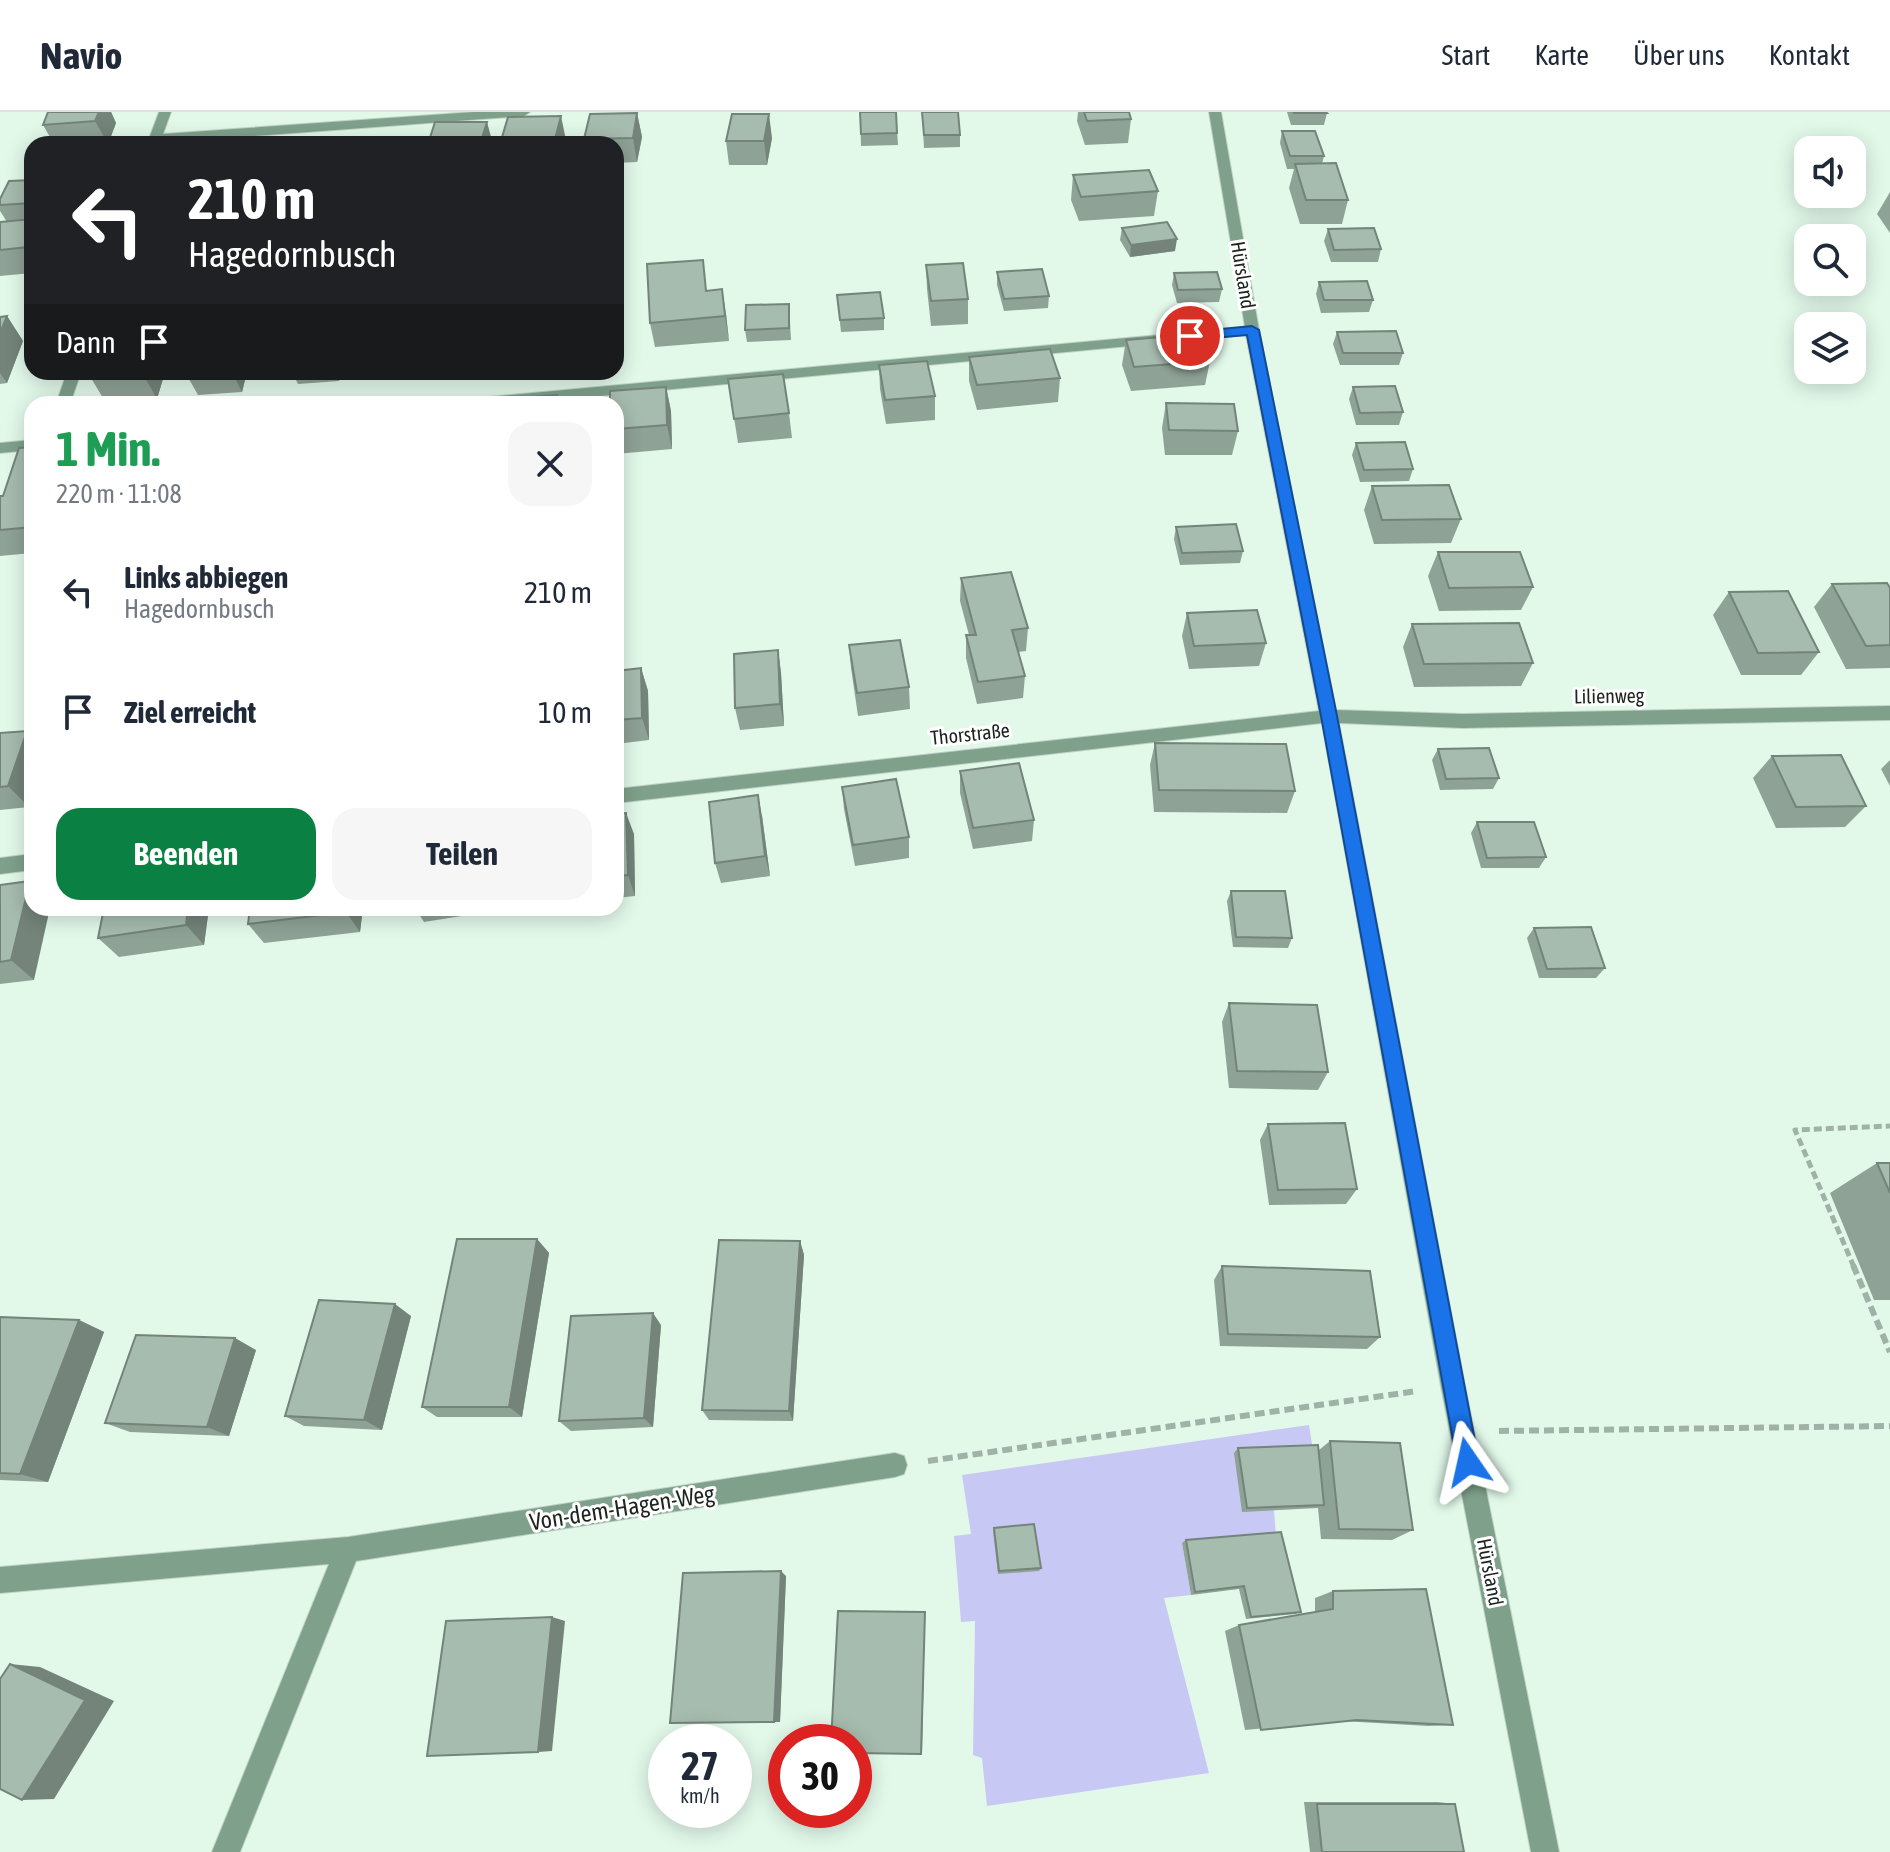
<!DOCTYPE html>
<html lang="de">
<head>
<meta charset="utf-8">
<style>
  body { margin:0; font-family:"Asap Condensed",sans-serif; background:#f6f6f7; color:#1f2937; height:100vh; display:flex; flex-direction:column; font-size:30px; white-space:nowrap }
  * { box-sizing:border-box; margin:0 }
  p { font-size:26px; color:#747a83 }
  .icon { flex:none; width:44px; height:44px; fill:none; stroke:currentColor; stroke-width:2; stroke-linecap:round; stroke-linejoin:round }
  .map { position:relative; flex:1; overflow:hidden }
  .details { position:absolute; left:24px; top:284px; width:600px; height:520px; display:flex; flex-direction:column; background:#fff; border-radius:24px; box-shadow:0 4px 20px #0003 }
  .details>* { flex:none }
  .banner { position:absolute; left:24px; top:24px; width:600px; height:244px; border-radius:24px; box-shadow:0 4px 20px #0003; background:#202124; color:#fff; overflow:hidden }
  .buttons { position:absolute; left:1794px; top:24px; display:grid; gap:16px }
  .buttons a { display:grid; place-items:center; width:72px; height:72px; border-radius:16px; background:#fff; box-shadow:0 4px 20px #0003; font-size:40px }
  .speed { position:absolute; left:648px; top:1612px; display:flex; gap:16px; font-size:40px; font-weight:700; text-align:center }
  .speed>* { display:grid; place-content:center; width:104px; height:104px; border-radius:50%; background:#fff; box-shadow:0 4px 20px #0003; line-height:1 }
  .speed small { font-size:20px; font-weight:400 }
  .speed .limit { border:12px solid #d22; background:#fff; color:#111 }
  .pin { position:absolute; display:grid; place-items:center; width:68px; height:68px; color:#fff; margin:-34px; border:4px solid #fff; border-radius:50%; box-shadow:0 2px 8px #0007 }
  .me { position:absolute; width:88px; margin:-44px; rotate:349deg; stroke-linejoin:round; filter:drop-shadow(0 0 6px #0008) }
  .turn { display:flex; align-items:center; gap:28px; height:168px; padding:0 32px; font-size:36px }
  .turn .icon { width:104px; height:104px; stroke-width:2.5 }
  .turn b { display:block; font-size:56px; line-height:68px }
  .then { display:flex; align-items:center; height:76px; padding:0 32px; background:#0003; gap:16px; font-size:30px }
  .round { display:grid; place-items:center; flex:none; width:84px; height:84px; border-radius:24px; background:#f6f6f7 }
  .overview { display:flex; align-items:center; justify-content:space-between; height:136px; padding:0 32px }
  h1 { font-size:48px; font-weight:700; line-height:60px; color:#1e9e55 }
  .cta { display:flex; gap:16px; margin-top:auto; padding:16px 32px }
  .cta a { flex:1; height:92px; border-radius:24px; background:#0b8043; color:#fff; font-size:32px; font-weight:700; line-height:92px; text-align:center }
  .cta a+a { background:#f6f6f7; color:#1f2937 }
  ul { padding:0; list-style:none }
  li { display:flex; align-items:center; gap:24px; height:120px; padding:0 32px }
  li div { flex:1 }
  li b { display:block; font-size:30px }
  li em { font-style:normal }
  header { display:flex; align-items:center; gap:48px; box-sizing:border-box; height:112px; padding:0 40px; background:#fff; border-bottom:2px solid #e0e1e3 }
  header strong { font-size:38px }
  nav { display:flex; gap:44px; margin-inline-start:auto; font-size:28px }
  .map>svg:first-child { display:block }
  .green { fill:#c8c8f5 }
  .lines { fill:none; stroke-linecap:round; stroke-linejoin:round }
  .minor-casing { stroke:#bfd3c6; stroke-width:2 }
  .path-far1 { stroke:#a0b2a7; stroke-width:5; stroke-dasharray:8 4; stroke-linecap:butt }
  .path { stroke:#a0b2a7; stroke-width:6; stroke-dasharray:10 5; stroke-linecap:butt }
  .minor { fill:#7fa18c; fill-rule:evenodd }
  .wall { fill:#8fa296 }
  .shaded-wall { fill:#74847a }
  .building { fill:#a6bcae; stroke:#74847a; stroke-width:2 }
  .route { fill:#1a73e8; stroke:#114b97; stroke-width:2 }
  .labels { text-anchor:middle; stroke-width:6; stroke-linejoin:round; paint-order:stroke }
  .street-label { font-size:20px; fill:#1d2520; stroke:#fff }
  .near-street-label { font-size:24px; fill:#1d2520; stroke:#fff }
</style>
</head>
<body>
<header>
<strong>Navio</strong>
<nav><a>Start</a><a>Karte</a><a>Über uns</a><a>Kontakt</a></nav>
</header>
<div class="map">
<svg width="1890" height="1740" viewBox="0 0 1890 1740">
  <rect width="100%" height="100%" fill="#e2f9ea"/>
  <!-- green -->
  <path class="green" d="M1309 1313 1313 1338 1274 1398 1276 1424 1182 1431 1191 1483 1164 1486 1209 1661 987 1694 982 1646 973 1643 975 1509 961 1510 954 1424 971 1422 962 1363Z"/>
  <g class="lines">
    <defs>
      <path id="minor" d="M159 0H171L163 22 474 0H530L524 4 147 32Z
        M1209 0H1221L1259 218 1336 598 1463 602 1890 594V608L1463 616 1339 611 1465 1274 1559 1740H1531L1441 1274 1322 611 616 691V677L1319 599 1246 223 515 292H460L467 287 1245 215Z
        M67 260H81L70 292H56Z
        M32 328V338L0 341V331Z
        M32 742V758L0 762V746Z
        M895 1341 904 1344 907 1353 904 1362 895 1365 356 1449 240 1740H212L329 1452 0 1481V1455L348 1425Z"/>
    </defs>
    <!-- minor casing -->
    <use href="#minor" class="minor-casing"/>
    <!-- path-far1 -->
    <path class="path-far1" d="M1854 1155 1795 1018 1890 1014"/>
    <!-- path -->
    <path class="path" d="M1853 1153 1890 1240
      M1499 1319 1890 1314
      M928 1349 1417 1279"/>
    <!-- minor -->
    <use href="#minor" class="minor"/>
  </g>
  <!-- wall -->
  <path class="wall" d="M48 0H111L116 11 108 32H54L43 13Z
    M860 0H896L898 33 861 34Z
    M922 0 960 23V35L924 36Z
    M1078 0H1129L1131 7 1128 31 1085 33 1077 9Z
    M1287 0H1326L1327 1 1324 13H1291Z
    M637 1 642 25 637 50 616 51V32H586L584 27Z
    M1282 19 1324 44 1322 52 1348 88 1342 112H1300L1289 76 1294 57H1287L1280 31Z
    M772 26 767 53H729L726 29Z
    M29 62H32V161L0 164V110H7L0 99V87L32 68Z
    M1073 63 1158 79 1154 104 1079 109 1071 88Z
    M1890 80V121L1877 102Z
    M1122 116 1175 139 1130 145 1120 128Z
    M1328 117 1381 137 1378 150H1331L1324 129Z
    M926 153 968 187V212L931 214 927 177Z
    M997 160 1049 184 1048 196 1004 199 997 173Z
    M1174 161 1222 177 1219 190 1177 191 1172 173Z
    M1319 170 1373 188 1369 200 1321 201 1316 182Z
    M707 178 726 202 729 229 655 235 650 211Z
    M837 183 884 206V218L841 220Z
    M789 192 791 228 747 230 745 218Z
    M7 204 23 229 7 271 0 272V205Z
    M1337 220 1403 241 1399 253H1340L1333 232Z
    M1126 228 1210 249 1205 273 1131 279 1122 253Z
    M969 245 1060 266 1058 290 977 298 969 269Z
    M879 253 935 284V308L886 312 880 277Z
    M93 260H165L157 287 106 291 91 266Z
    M185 260H247L242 280 198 283Z
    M292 260H341L339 269 298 272Z
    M728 267 789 301 792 326 738 331Z
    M666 275 671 299 672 337 616 342V292Z
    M1353 275 1403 300 1399 313H1356L1349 287Z
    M1166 291 1238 319 1232 343H1165L1162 316Z
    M1356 331 1413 357 1409 369 1360 370 1352 343Z
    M32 335V441L0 444V384H3Z
    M1372 374 1461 407 1451 431 1374 432 1364 398Z
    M1176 415 1243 439 1240 451 1180 453 1174 427Z
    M1438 440 1533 475 1521 498 1439 499 1428 464Z
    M961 466 1028 516 1026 539 1018 540 1025 564 1023 586 977 592 966 546V523H969L960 489Z
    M1832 472 1890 476V556L1846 557 1814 495Z
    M1729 480 1819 540 1801 563H1741L1713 503Z
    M1187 501 1266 531 1259 554 1189 557 1182 524Z
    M1412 512 1533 551 1521 574 1414 575 1403 535Z
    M849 533 909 575 910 597 858 604 851 556Z
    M778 538 781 561 784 614 740 618 735 596Z
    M641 556 648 579 649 628 616 632V559Z
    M0 621 29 695 0 698Z
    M1155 631 1295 679 1287 701 1154 700 1150 653Z
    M1438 637 1499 666 1493 677 1440 678 1432 648Z
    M1772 644 1866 694 1845 715 1776 716 1753 666Z
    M1890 648V674L1881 657Z
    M960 659 1034 708 1032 729 973 737 960 681Z
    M842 675 909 725V746L855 754 844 697Z
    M616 702 634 722 635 784 616 786Z
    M762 704 770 764 721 771 715 751Z
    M1477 710 1546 745 1539 756H1481L1471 721Z
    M30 769 32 771 34 868 0 872V773Z
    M1231 779 1292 826 1288 836 1233 835 1227 789Z
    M104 796H209L204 833 119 845 98 826Z
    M250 796H363L360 820 264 831 248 812Z
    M415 796H511L424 810Z
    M1534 816 1605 856 1596 866H1539L1527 826Z
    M1229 891 1328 960 1318 978 1229 976 1222 910Z
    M1268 1012 1357 1077 1346 1092 1269 1093 1260 1028Z
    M1877 1051H1890V1188H1874L1830 1081Z
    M537 1127 549 1141 522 1305H437L422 1295Z
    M800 1129 804 1143 793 1309 709 1308 702 1298Z
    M1222 1154 1380 1225 1367 1237 1220 1234 1214 1168Z
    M411 1204 382 1318 304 1314 285 1304Z
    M0 1205 79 1208 104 1220 48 1370 0 1368Z
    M661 1213 653 1315 571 1319 559 1309Z
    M256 1238 229 1324 130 1320 105 1311Z
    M1330 1329 1413 1418 1392 1428 1321 1427 1318 1396 1242 1400 1234 1341 1238 1336 1319 1338Z
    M994 1416 1041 1456 1039 1459 998 1462 993 1419Z
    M1186 1428 1301 1500 1295 1502 1246 1507 1239 1477 1191 1483 1182 1431Z
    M786 1464 780 1610 670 1611Z
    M1333 1479 1453 1613 1428 1614 1342 1609 1245 1618 1225 1519 1239 1513 1315 1500V1486Z
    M1304 1690H1438L1455 1692 1464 1740H1310Z"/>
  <!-- shaded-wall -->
  <path class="shaded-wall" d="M99 0H111L116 11 108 32 95 9Z
    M637 1 642 25 637 50 633 26Z
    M769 2 772 26 767 53 764 29Z
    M561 4 566 28 565 32H554Z
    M487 10 493 32H480Z
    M32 123V142L28 135Z
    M1177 127 1175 139 1130 145 1131 133Z
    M722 177 726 202 729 229 725 204Z
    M7 204 23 229 7 271 0 261V221Z
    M144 260H165L157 287 143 262Z
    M232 260H247L242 280Z
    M335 260H341L339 269Z
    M666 275 671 299 672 337 667 313Z
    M778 538 781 561 784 614 780 592Z
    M641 556 648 579 649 628 642 606Z
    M27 619 32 625V687L29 695 8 674Z
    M758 683 762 704 770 764 765 744Z
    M626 701 634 722 635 784 628 763Z
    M30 769 32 771V796H50L34 868 11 848Z
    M188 796H209L204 833 186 813Z
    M346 796H363L360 820 346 800Z
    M537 1127 549 1141 522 1305 509 1295Z
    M800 1129 804 1143 793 1309 789 1299Z
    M395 1192 411 1204 382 1318 364 1308Z
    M653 1201 661 1213 653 1315 644 1306Z
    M79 1208 104 1220 48 1370 20 1362Z
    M235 1226 256 1238 229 1324 207 1315Z
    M781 1459 786 1464 780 1610H774Z
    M925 1500 922 1642H921Z
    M552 1505 565 1509 552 1639 538 1640Z
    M10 1552 40 1555 114 1589 54 1687 22 1688Z"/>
  <!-- building -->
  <path class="building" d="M48 0H99L95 9 43 13Z
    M860 0H896L897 21 861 22Z
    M922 0H958L960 23H924Z
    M1084 0H1129L1131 7 1087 9Z
    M1293 0H1326L1327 1H1294Z
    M637 1 633 26 584 27 590 2Z
    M732 2H769L764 29H726Z
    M561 4 554 31 500 32 508 5Z
    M435 10H487L480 32H428Z
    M1282 19H1315L1324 44H1290Z
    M251 28 249 32H205L206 29Z
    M348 28H398L396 32H347Z
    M1336 51 1348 88H1306L1295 52Z
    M1149 58 1158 79 1081 85 1073 63Z
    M32 68V91L0 93V87L9 69Z
    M32 107V123L28 135 0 138V110Z
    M1167 110 1177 127 1131 133 1122 116Z
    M1374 116 1381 137 1334 138 1328 117Z
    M703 148 706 179 722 177 725 204 650 211 647 152Z
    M963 151 968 187 931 189 926 153Z
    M1042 157 1049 184 1004 187 997 160Z
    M1217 160 1222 177 1178 178 1174 161Z
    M1367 169 1373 188H1324L1319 170Z
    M880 180 884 206 840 208 837 183Z
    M789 192V216L745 218 746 193Z
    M7 204 0 221V205Z
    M1396 219 1403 241H1343L1337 220Z
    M1199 222 1210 249 1134 255 1126 228Z
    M1050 237 1060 266 977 273 969 245Z
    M927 249 935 284 885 288 879 253Z
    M93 260H144L143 262 91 266Z
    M783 262 789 301 734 307 728 267Z
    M1395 274 1403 300 1360 301 1353 275Z
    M666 275 667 313 616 317V292H610V279Z
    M557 283V292H514L515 286Z
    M1166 291 1234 292 1238 319 1169 318Z
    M1405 330 1413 357 1364 358 1356 331Z
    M32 335V415L0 418V384H3L19 336Z
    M1449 373 1461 407 1382 408 1372 374Z
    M1236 412 1243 439 1182 441 1176 415Z
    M1438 440H1520L1533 475 1449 476Z
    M1011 460 1028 516 1012 518 1025 564 978 570 966 523H976L961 466Z
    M1887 471 1890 476V533L1866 534 1832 472Z
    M1788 479 1819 540 1758 541 1729 480Z
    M1257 498 1266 531 1194 534 1187 501Z
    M1519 511 1533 551 1424 552 1412 512Z
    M900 528 909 575 857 581 849 533Z
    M778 538 780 592 735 596 734 542Z
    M641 556 642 606 616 608V559Z
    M27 619 8 674 0 675V621Z
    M1155 631 1286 632 1295 679 1159 678Z
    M1489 636 1499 666 1446 667 1438 637Z
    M1841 643 1866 694 1796 695 1772 644Z
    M1019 651 1034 708 973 716 960 659Z
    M896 667 909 725 853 733 842 675Z
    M758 683 765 744 715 751 709 690Z
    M626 701 628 763 616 764V702Z
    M1477 710H1534L1546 745 1487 746Z
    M30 769 11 848 0 850V773Z
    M1231 779H1285L1292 826 1236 825Z
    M104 796H188L186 813 98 826Z
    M250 796H346V800L248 812Z
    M1591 815 1605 856 1547 857 1534 816Z
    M1229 891 1317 893 1328 960 1237 959Z
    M1345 1011 1357 1077 1278 1078 1268 1012Z
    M1877 1051H1890V1081Z
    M457 1127H537L509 1295H422Z
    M719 1128 800 1129 789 1299 702 1298Z
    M1222 1154 1370 1159 1380 1225 1228 1222Z
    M319 1188 395 1192 364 1308 285 1304Z
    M653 1201 644 1306 559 1309 571 1204Z
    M0 1205 79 1208 20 1362 0 1361Z
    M136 1223 235 1226 207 1315 105 1311Z
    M1330 1329 1400 1331 1413 1418 1339 1417Z
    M1318 1333 1324 1393 1247 1396 1238 1336Z
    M1034 1412 1041 1456 999 1459 994 1416Z
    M1281 1420 1301 1500 1251 1505 1244 1474 1195 1480 1186 1428Z
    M781 1459 774 1610 670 1611 683 1461Z
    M1426 1477 1453 1613 1357 1608 1261 1618 1239 1513 1333 1497V1479Z
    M838 1499 925 1500 921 1642 854 1641V1630H831Z
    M552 1505 538 1640 427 1644 446 1509Z
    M10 1552 85 1588 22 1688 0 1677V1567Z
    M1317 1692H1455L1464 1740H1322Z"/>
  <!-- route -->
  <path class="route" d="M1252 214 1259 218 1337 604 1479 1350 1476 1358 1468 1361 1460 1358 1457 1350 1321 604 1247 223 1190 228 1183 224 1190 220Z"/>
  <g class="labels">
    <!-- street labels -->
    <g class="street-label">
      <text transform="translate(1243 163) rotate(81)" y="7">Hürsland</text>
      <text transform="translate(1609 584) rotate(-1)" y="7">Lilienweg</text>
      <text transform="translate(970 622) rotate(-6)" y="7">Thorstraße</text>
      <text transform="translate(1490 1460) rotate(79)" y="7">Hürsland</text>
    </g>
    <!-- near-street labels -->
    <g class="near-street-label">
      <text transform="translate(622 1396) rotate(-9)" y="8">Von-dem-Hagen-Weg</text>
    </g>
  </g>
</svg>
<div class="buttons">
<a><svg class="icon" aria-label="sound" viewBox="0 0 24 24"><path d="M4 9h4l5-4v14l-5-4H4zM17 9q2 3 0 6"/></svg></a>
<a><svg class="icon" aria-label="search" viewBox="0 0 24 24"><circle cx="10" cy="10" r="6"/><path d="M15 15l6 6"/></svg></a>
<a><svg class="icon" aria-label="layers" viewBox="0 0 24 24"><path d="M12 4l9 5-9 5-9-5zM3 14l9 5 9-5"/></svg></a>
</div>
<div class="speed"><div>27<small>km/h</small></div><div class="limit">30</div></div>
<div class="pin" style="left:1190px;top:224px;background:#d93025"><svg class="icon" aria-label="arrive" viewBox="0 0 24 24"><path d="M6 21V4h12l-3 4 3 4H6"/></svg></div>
<svg class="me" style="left:1468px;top:1350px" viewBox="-20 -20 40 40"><path d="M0-17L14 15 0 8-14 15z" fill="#1a73e8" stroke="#fff" stroke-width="4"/></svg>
<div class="banner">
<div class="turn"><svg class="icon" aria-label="left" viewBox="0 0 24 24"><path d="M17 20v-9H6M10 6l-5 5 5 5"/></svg><div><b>210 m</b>Hagedornbusch</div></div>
<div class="then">Dann<svg class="icon" aria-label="arrive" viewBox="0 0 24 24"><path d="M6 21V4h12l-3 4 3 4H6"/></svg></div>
</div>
<section class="details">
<div class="overview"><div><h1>1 Min.</h1><p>220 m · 11:08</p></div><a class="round"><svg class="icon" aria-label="close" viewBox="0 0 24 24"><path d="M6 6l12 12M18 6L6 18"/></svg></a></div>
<ul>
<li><svg class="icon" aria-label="left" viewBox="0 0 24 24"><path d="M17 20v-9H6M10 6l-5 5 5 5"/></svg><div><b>Links abbiegen</b><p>Hagedornbusch</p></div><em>210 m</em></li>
<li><svg class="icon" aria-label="arrive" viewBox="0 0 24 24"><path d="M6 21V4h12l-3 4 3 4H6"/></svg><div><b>Ziel erreicht</b></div><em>10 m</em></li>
</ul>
<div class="cta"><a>Beenden</a><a>Teilen</a></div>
</section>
</div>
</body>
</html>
